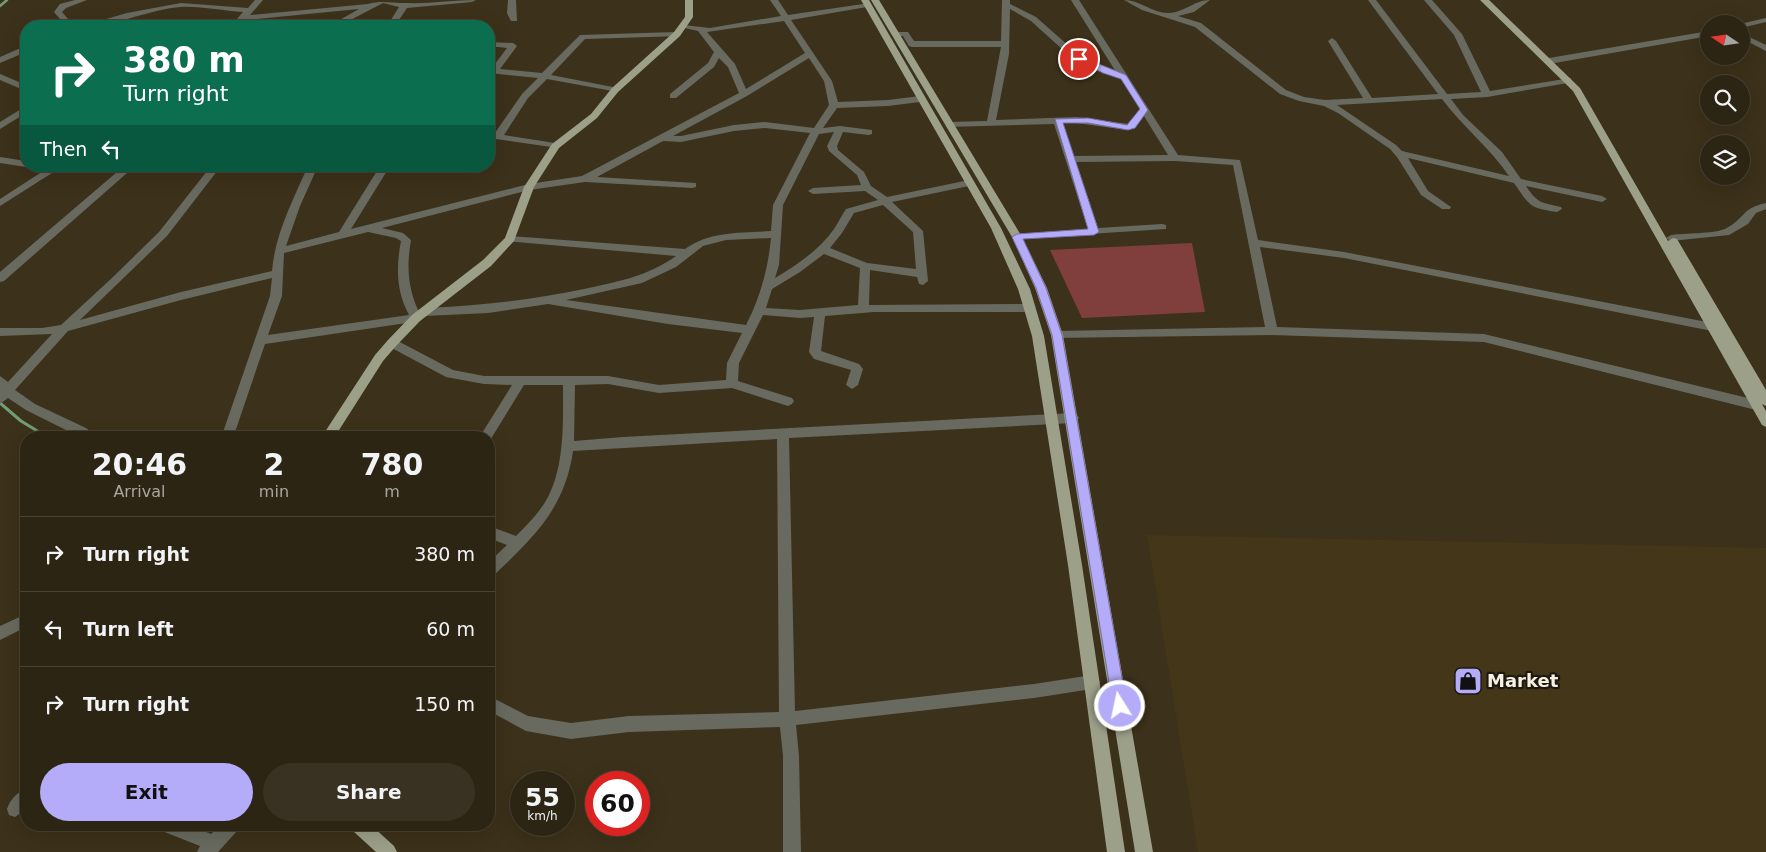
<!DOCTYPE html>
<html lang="en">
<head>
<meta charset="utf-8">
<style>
  body { margin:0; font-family:"DejaVu Sans",sans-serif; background:#393122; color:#f1f3f6; height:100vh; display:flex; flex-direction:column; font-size:19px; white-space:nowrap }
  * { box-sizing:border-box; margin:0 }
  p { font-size:16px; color:#a7a5a0 }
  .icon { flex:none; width:28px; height:28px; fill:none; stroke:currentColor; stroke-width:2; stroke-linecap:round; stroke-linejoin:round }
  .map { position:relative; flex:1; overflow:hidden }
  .details { position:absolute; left:20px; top:431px; width:475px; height:400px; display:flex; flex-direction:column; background:#2d2514; border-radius:20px; box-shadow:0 5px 20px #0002,0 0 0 1px #484234 }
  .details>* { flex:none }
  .banner { position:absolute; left:20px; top:20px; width:475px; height:152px; border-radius:20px; box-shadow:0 5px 20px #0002,0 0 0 1px #484234; background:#0b6e4f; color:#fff; overflow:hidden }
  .needle { width:32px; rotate:283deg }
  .controls { position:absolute; left:1700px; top:15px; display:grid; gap:10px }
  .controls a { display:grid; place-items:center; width:50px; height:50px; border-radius:50%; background:#2d2514; box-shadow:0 5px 20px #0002,0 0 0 1px #484234; font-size:25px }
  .speed { position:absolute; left:510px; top:771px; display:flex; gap:10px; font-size:25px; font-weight:700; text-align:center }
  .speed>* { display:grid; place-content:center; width:65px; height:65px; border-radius:50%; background:#2d2514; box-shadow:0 5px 20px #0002,0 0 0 1px #484234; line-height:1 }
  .speed small { font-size:12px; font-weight:400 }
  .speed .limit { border:8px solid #d22; background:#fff; color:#111 }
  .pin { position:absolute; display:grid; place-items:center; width:42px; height:42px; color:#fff; margin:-21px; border:2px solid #fff; border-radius:50%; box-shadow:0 1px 5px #0007 }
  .me { position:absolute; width:55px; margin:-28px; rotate:350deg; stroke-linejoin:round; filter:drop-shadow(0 0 4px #0008) }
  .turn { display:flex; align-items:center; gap:18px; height:105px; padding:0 20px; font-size:22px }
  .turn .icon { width:65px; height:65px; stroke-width:2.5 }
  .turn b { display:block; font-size:35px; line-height:42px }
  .then { display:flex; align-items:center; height:48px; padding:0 20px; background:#0003; gap:10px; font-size:19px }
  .eta { display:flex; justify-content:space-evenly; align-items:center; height:85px; text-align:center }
  .eta b { font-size:30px; font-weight:700; line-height:35px }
  .cta { display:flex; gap:10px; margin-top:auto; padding:10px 20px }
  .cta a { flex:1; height:58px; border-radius:30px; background:#b4acf9; color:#111; font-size:20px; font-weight:700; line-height:58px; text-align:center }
  .cta a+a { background:#393122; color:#f1f3f6 }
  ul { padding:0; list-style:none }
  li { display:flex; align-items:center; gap:15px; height:75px; padding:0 20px; border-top:1px solid #484234 }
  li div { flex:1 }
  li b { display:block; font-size:19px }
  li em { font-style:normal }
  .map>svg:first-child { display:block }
  .built { fill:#443618 }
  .green { fill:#803e3d }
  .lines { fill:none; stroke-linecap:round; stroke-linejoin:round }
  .stream-far1 { stroke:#739d76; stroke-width:2.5 }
  .stream { stroke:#739d76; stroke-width:3 }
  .minor { fill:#686a5f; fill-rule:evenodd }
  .major { fill:#9ca089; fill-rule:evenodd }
  .route { fill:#b4acf9; stroke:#7570a2 }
  .labels { text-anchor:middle; stroke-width:4.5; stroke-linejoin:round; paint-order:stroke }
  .near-poi-label { font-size:18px; font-weight:bold; fill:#f7f1e3; stroke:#1f1a10; text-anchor:start }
</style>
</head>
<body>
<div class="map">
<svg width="1766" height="852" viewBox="0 0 1766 852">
  <rect width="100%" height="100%" fill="#3c311a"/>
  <!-- built -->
  <path class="built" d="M1147 535 1766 548V852H1198Z"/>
  <!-- green -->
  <path class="green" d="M1192 243 1205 312 1082 318 1050 250Z"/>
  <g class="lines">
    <!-- stream-far1 -->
    <path class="stream-far1" d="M0 6 7 0"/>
    <!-- stream -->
    <path class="stream" d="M0 403 21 421 49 438"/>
    <!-- minor -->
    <path class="minor" d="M75 0H87L66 8 62 12 74 26H66L54 12 60 4Z
      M255 0H263L250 15 368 4C382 0 391 3 406 3 429 4 453 0 476 0L472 2 407 8 395 26H387L399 7 383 3 339 26H329L359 9 245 20 239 26H231L243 12C223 11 201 6 181 7 150 9 111 28 82 26L127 13 181 3 248 8Z
      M508 0H516L517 21H511L507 13Z
      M770 0H778L788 15 870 3 871 5 867 7 791 20 832 81 838 102 888 100 920 96 925 99 920 102 888 106 837 108 823 128 840 126 872 130V134L869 135 843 132 837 146 838 150 864 172 871 186 887 197 969 180 974 183 969 186 892 202 923 231 928 281 923 285 919 284 917 277 870 270 869 305 1030 304 1036 308 1030 312H874L825 316 821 351 859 364 863 369 858 385 852 389 846 385 851 370 814 359 809 352 814 317 800 318 763 315 739 363 738 381 792 398 794 401 792 404 788 406 732 388 659 393 608 384 575 385 574 441 623 437 1073 413 1077 415 1079 418 1073 423 789 438 795 711 1034 684 1092 675 1097 677 1100 682 1097 687 1092 689 1034 698 796 725 799 756 801 852H783V756L780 727 629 732 571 739 526 731 489 711V696L528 716 571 723 629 716 779 712 777 439 573 451C565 508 534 537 494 575L489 577V562L507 545 489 538V526L516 536C528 524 540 512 548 497 565 464 563 421 563 385H524L489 442V438H479L512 385 484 384 446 377 388 346 386 343 388 340H396L453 370 484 376H608L659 385 726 380 727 363 742 333 668 324 548 304 488 313 425 316 419 312 425 308C479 306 531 300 584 289 616 282 649 276 676 256L506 241 505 239 510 236 685 249C709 231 742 233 771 231L773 205 810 133 765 128 734 131 681 142 663 141 597 177 696 183V187L692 188 585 182 529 190 382 228 403 233 411 240C406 268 408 292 422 318L420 321 265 344 233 438H221L270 296 272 278 181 300 68 331 15 390 35 404 86 428 99 438H82L26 410 8 398 0 404V376L8 382 52 334 0 336V328H42L61 325 113 277 159 232 211 166H221L167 236 80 320 181 292 272 271C275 234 293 200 308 166H318L300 206 286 246 339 232 380 166H390L351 229 529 184 582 176 739 93 728 67 719 58 714 67 676 98H670V94L708 63 714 52 698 31 680 27 684 25 710 28 781 16ZM784 21 805 53 746 89 735 64 707 32ZM809 58 824 81 829 105 814 128 765 122 734 125 681 136H673L747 96ZM834 132 827 146 829 151 857 175 861 185 813 188 808 191 813 194 865 191 878 200 846 209C842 215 838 223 834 229 819 250 797 265 775 278L779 265 783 205 819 134ZM883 205 913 232 916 269 867 263 830 248 842 233 854 213ZM368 232 396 238 401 241C396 267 396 291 409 315L268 335 282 296 284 253ZM771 238C768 269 760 298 746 325L566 300 642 283 676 267 703 246 726 240ZM824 254 860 268 858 305 800 310 766 308 772 289 800 272Z
      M1002 0H1010V4L1036 17 1079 55 1116 72 1071 0H1079L1178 155 1240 160 1258 240 1344 252 1712 323 1718 327 1712 331 1344 258 1260 247 1277 327 1484 334 1756 400 1762 405 1756 410 1484 342 1272 335 1053 338 1051 335 1053 332 1057 331 1265 327 1233 165 1175 161 1076 162 1098 228 1162 224 1166 225V229L1013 239 1012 237 1017 234 1088 229 1054 124 946 127V123L949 122 987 121 1001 47H912L909 46 903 36H895L891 34 895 32H908L914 41H1001ZM1010 9 1031 21 1073 59 1093 69 1121 79 1140 109 1129 124 1076 117 996 120 1009 54ZM1144 116 1168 155 1074 156 1063 123H1076L1128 130 1135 128Z
      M1124 0C1140 0 1154 14 1169 13 1185 12 1195 0 1210 0L1194 12 1178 16 1201 23 1286 90 1304 97 1325 100 1363 98 1328 41 1332 38 1336 41 1372 98 1438 94 1368 0H1376L1447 94 1481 92 1454 35 1424 0H1432L1462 34 1490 91 1571 78V82L1568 83 1487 97 1451 99 1463 115 1502 152 1521 179 1602 196 1607 199 1602 202 1526 186C1538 204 1541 202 1561 207L1562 209 1557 212C1529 208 1530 206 1514 183L1408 158 1428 191 1451 207 1450 209H1442L1421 195 1397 157 1390 149 1338 113 1324 106 1299 101 1280 94 1195 27 1142 10ZM1442 99C1463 127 1490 148 1509 176L1402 151 1396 145 1337 105Z
      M1766 18V22L1741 28 1740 24Z
      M1709 31V36L1549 64 1545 61 1549 58Z
      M677 32H680V36L585 39 551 75 618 88V92L547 79 528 98 504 135 555 143 560 146 558 148 489 138V132L495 133 522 94 538 78 489 73V67L492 68 507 48 489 46V42L513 43 517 46 500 69 542 73 580 35Z
      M1741 33 1766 45V51L1741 38Z
      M23 47H26V52L0 63V57Z
      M0 74 26 85V91L0 80Z
      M26 106V113L0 129V122Z
      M0 157 26 161V166H29L26 167 0 163Z
      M51 166H63L0 206V199Z
      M124 166H135L4 281 0 282V272Z
      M1766 203V209L1756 213 1748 224 1729 235 1671 241 1666 238 1671 235C1685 233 1713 234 1725 229 1745 219 1741 208 1766 203Z
      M26 614V627L0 640V626Z
      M26 789V809L15 817 9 815 7 809C10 800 17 792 26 789Z
      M160 825H189L211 834 220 825H239L237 831 218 852H197L200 846 162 831Z"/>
    <!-- major -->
    <path class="major" d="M685 0H693V17L680 36 618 92 597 118 559 148 534 187 514 241 491 266 420 321 396 346 383 361 334 438H321L375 355 388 340 412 315 483 260 505 238 524 187 552 144 591 114 612 88 674 32 685 17Z
      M861 0H869L1001 228 1030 289 1044 336 1082 565 1125 852H1107L1068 565 1032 336 1018 289 991 228Z
      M871 0H879L1022 237 1047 288 1063 335 1153 852H1135L1051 335 1035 288 1012 237Z
      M1480 0H1489L1580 88 1668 241 1673 238 1677 239 1766 390V406L1762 404 1766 411V427L1762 425 1573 91Z
      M351 825H371L394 846 397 852H376L353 831Z"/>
  </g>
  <!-- route -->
  <path class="route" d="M1079 56 1126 75 1148 110 1135 128 1128 130 1088 123H1063L1099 232 1094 235 1023 239 1046 288 1062 335 1127 706 1125 710 1120 712 1115 710 1113 706 1052 335 1036 288 1012 237 1017 234 1088 229 1055 119 1088 118 1127 125 1140 109 1121 79 1103 73 1077 60V57Z"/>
  <!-- icons -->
  <defs>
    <symbol id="shop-square" viewBox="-11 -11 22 22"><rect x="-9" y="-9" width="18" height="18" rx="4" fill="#b4acf9" stroke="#1f1a10"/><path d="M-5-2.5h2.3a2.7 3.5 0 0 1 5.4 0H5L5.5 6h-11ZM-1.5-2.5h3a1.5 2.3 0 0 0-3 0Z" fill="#111"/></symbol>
  </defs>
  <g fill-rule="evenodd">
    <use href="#shop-square" x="1452" y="665" width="32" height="32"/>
  </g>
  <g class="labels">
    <!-- near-poi labels -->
    <g class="near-poi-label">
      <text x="1487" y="687">Market</text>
    </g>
  </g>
</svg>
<div class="controls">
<a><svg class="needle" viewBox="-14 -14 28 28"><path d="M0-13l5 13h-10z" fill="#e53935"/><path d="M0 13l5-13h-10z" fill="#a7a5a0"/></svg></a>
<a><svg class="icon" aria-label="search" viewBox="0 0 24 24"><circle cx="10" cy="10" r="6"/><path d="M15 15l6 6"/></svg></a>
<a><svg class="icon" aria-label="layers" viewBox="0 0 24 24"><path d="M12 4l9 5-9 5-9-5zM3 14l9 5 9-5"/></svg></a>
</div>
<div class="speed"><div>55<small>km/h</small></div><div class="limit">60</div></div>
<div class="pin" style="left:1079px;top:59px;background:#d93025"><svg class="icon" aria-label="arrive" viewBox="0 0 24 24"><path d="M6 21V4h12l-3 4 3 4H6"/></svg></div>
<svg class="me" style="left:1120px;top:706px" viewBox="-20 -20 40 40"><circle r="17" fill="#b4acf9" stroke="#fff" stroke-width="3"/><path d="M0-11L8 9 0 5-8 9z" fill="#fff"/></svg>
<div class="banner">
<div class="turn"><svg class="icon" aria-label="right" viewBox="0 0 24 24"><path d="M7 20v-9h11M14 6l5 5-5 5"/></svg><div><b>380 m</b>Turn right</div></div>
<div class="then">Then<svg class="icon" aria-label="left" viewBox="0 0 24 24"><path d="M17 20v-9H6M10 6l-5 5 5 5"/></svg></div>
</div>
<section class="details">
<div class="eta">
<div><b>20:46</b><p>Arrival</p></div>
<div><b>2</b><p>min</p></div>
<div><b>780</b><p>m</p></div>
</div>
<ul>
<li><svg class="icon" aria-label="right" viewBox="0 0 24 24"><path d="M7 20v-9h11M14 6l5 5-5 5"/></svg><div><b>Turn right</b></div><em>380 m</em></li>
<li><svg class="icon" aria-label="left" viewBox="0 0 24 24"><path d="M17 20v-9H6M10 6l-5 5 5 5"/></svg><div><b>Turn left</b></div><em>60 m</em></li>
<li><svg class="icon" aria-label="right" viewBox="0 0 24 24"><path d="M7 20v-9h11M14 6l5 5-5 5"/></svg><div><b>Turn right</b></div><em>150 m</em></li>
</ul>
<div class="cta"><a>Exit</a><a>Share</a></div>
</section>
</div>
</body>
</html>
